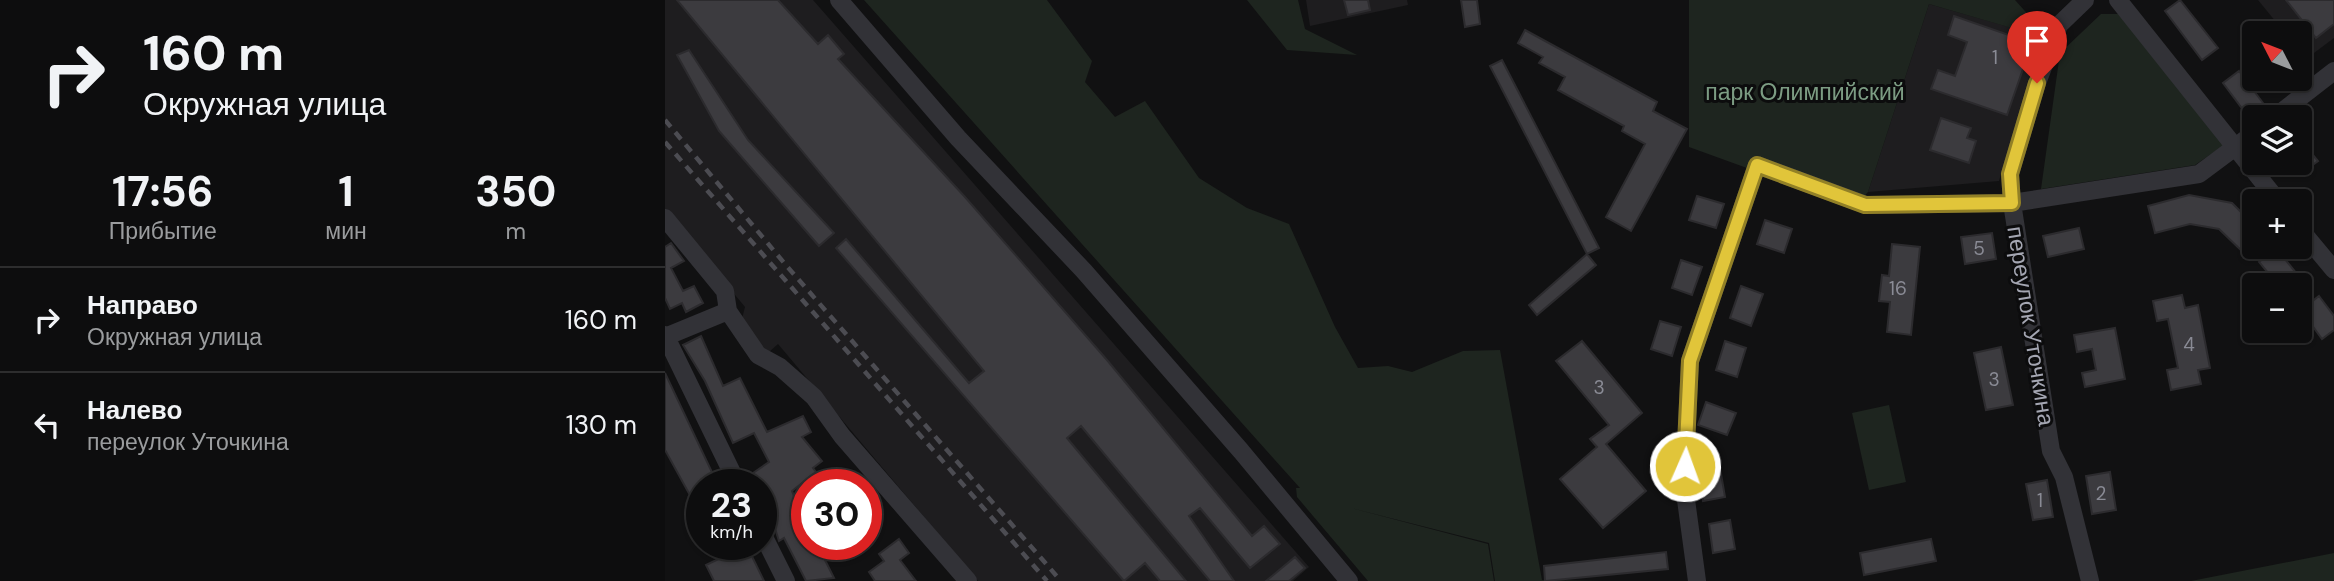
<!DOCTYPE html>
<html lang="ru">
<head>
<meta charset="utf-8">
<style>
  body { margin:0; font-family:"DM Sans",sans-serif; background:#1b1b1c; color:#f1f3f6; height:100vh; display:flex; flex-direction:column; font-size:26px; white-space:nowrap }
  * { box-sizing:border-box; margin:0 }
  p { font-size:23px; color:#9a9c9e }
  .icon { flex:none; width:38px; height:38px; fill:none; stroke:currentColor; stroke-width:2; stroke-linecap:round; stroke-linejoin:round }
  .map { position:relative; flex:1; overflow:hidden }
  .side { display:flex; flex-direction:column; background:#0d0d0e; width:665px }
  .side>* { flex:none }
  .top-card { background:#0d0d0e; color:#f1f3f6; overflow:hidden }
  .needle { width:46px; rotate:312deg }
  .tools { position:absolute; left:1577px; top:21px; display:grid; gap:14px }
  .tools a { display:grid; place-items:center; width:70px; height:70px; border-radius:7px; background:#0d0d0e; box-shadow:0 2px 5px #0004,0 0 0 2px #2d2d2e; font-size:35px }
  .speed { position:absolute; left:21px; top:469px; display:flex; gap:14px; font-size:35px; font-weight:700; text-align:center }
  .speed>* { display:grid; place-content:center; width:91px; height:91px; border-radius:50%; background:#0d0d0e; box-shadow:0 2px 5px #0004,0 0 0 2px #2d2d2e; line-height:1 }
  .speed small { font-size:18px; font-weight:400 }
  .speed .limit { border:10px solid #d22; background:#fff; color:#111 }
  .pin { position:absolute; display:grid; place-items:center; width:60px; height:60px; color:#fff; margin:-72px -30px; border-radius:50% 50% 50% 0; rotate:-45deg; box-shadow:0 0 7px #0007 }
  .pin .icon { rotate:45deg }
  .me { position:absolute; width:77px; margin:-38px; rotate:2deg; stroke-linejoin:round; filter:drop-shadow(0 0 5px #0008) }
  .turn { display:flex; align-items:center; gap:24px; height:147px; padding:0 28px; font-size:32px }
  .turn .icon { width:91px; height:91px; stroke-width:2.5 }
  .turn b { display:block; font-size:49px; line-height:60px }
  .eta { display:flex; justify-content:space-evenly; align-items:center; height:119px; text-align:center }
  .eta b { font-size:42px; font-weight:700; line-height:49px }
  ul { padding:0; list-style:none }
  li { display:flex; align-items:center; gap:21px; height:105px; padding:0 28px; border-top:2px solid #2d2d2e }
  li div { flex:1 }
  li b { display:block; font-size:26px }
  li em { font-style:normal }
  main { display:flex; flex:1; min-height:0 }
  .map>svg:first-child { display:block }
  .built { fill:#1e1d1f }
  .green { fill:#1e251f }
  .building { fill:#3c3b3f; stroke:#2c2b2e; stroke-width:2 }
  .lines { fill:none; stroke-linecap:round; stroke-linejoin:round }
  .minor { stroke:#323237; stroke-width:18 }
  .rail { stroke:#4c4c52; stroke-width:4.5; stroke-dasharray:9 7; stroke-linecap:butt }
  .route-casing { stroke:#928026; stroke-width:18 }
  .route { stroke:#e1c53a; stroke-width:12 }
  .labels { text-anchor:middle; stroke-width:6; stroke-linejoin:round; paint-order:stroke }
  .number-label { font-size:19px; fill:#8a8b95 }
  .park-label { font-size:23px; fill:#7c9c83; stroke:#0c0c0d }
  .street-label { font-size:23px; fill:#a4a6b2; stroke:#0c0c0d }
</style>
</head>
<body>
<main>
<section class="side">
<div class="top-card">
<div class="turn"><svg class="icon" aria-label="right" viewBox="0 0 24 24"><path d="M7 20v-9h11M14 6l5 5-5 5"/></svg><div><b>160 m</b>Окружная улица</div></div>
</div>
<div class="eta">
<div><b>17:56</b><p>Прибытие</p></div>
<div><b>1</b><p>мин</p></div>
<div><b>350</b><p>m</p></div>
</div>
<ul>
<li><svg class="icon" aria-label="right" viewBox="0 0 24 24"><path d="M7 20v-9h11M14 6l5 5-5 5"/></svg><div><b>Направо</b><p>Окружная улица</p></div><em>160 m</em></li>
<li><svg class="icon" aria-label="left" viewBox="0 0 24 24"><path d="M17 20v-9H6M10 6l-5 5 5 5"/></svg><div><b>Налево</b><p>переулок Уточкина</p></div><em>130 m</em></li>
</ul>
</section>
<div class="map">
<svg width="1669" height="581" viewBox="0 0 1669 581">
  <rect width="100%" height="100%" fill="#111112"/>
  <!-- built -->
  <path class="built" d="M0 0H148L644 567 628 581H313L113 344 95 360 73 334 80 307 0 210Z
    M641 0H742L743 5 645 26Z
    M1593 0H1669V38L1641 59 1635 51 1634 33H1620Z
    M1264 4 1376 36 1334 181 1203 192Z"/>
  <!-- green -->
  <path class="green" d="M199 0H382L427 61 420 82 450 117 480 101 534 178 582 208 624 224 670 327 693 368 723 366 747 372 798 351 835 350 877 580 939 581H830L824 543 686 508 823 544 829 581H703L632 497 631 488H635Z
    M582 0H633L640 29 692 55 622 50Z
    M1024 0H1350L1368 20 1357 31 1264 4 1203 192 1189 207 1024 147Z
    M1436 14H1470L1568 139 1530 165 1376 189 1395 53Z
    M1224 405 1241 482 1204 490 1187 413Z
    M1669 553V581H1526Z"/>
  <!-- building -->
  <path class="building" d="M12 0H113L153 44 163 35 179 54 173 59 300 197 442 360 587 536 599 526 615 544 585 568 535 508 524 516 569 581H545L416 426 402 438 521 581H495L480 563 459 581 171 248 181 239 304 383 319 371Z
    M679 0H703L705 10 683 15Z
    M796 0H812L815 24 800 27Z
    M1515 0 1553 48 1537 60 1500 11Z
    M1621 0H1669V24L1651 38Z
    M1289 16 1367 43 1342 115 1266 89 1273 70 1290 76 1302 42 1283 35Z
    M860 30 992 102 988 111 1022 129 966 231 941 217 980 144 957 131 959 126 893 90 900 77 874 63 878 57 853 43Z
    M24 50 83 140 169 233 154 246 54 131 12 55Z
    M837 60 934 248 922 254 825 66Z
    M1574 71 1598 103 1582 115 1558 83Z
    M1276 118 1306 128 1302 138 1311 141 1304 163 1265 150Z
    M1634 138 1653 161 1634 175 1624 163H1634Z
    M1524 195 1567 203 1589 225V247L1581 255 1554 229 1525 224 1490 233 1483 206Z
    M1032 196 1059 204 1051 228 1024 220Z
    M1100 220 1127 229 1119 253 1092 244Z
    M1414 228 1419 249 1383 257 1378 236Z
    M1327 233 1331 259 1300 264 1296 237Z
    M6 243 19 261 6 268 18 291 29 286 38 303 21 312 17 303 5 309 0 298V247Z
    M1227 244 1255 247 1246 335 1222 332 1225 302 1214 301 1217 275 1224 276Z
    M1611 248 1632 274 1617 285H1613L1594 262Z
    M922 254 931 265 872 315 864 305Z
    M1016 260 1037 267 1027 295 1007 288Z
    M1076 286 1098 294 1086 326 1065 318Z
    M1517 295 1520 308 1533 305 1545 368 1533 370 1536 384 1506 390 1502 370 1513 368 1503 319 1492 321 1488 301Z
    M1654 296 1669 316V330L1657 339 1636 310Z
    M995 321 1016 327 1007 356 986 349Z
    M1450 328 1460 379 1420 387 1417 373 1431 370 1427 349 1412 352 1409 335Z
    M36 336 58 386 75 378 102 432 138 416 146 432 137 437 157 461 148 468 151 472 127 491 142 528V544H152L169 578 141 581 119 538 114 541 96 485H93L88 473 104 462 89 433 68 443 40 381 18 345Z
    M917 341 977 413 941 444 981 491 938 528 895 479 932 447 925 439 944 425 891 361Z
    M1060 341 1081 348 1072 377 1051 370Z
    M1336 347 1348 405 1321 410 1309 353Z
    M0 373 53 485H37V517L0 450Z
    M1041 402 1071 413 1062 435 1033 425Z
    M1055 468 1060 497 1038 501 1034 471Z
    M1445 472 1451 510 1427 514 1421 476Z
    M1382 480 1388 517 1368 520 1361 484Z
    M1065 520 1070 549 1048 553 1044 524Z
    M234 539 244 553 235 560 251 581H210L204 572 219 561 214 554Z
    M1266 539 1271 561 1199 575 1195 553Z
    M57 544H81L99 581H49L41 565 62 555Z
    M1001 552 1003 569 880 581 879 566Z
    M630 557 640 568 624 581H601Z"/>
  <g class="lines">
    <!-- minor -->
    <path class="minor" d="M174 0 293 138 419 271 576 451 684 581
      M1420 0 1394 25 1372 83 1345 174 1347 203 1386 451 1399 477 1425 581
      M1453 0 1613 201
      M1610 117 1669 71
      M0 218 60 291 63 311 93 355 115 367 149 397 177 436 303 581
      M1634 228 1669 270
      M0 335 73 485
      M0 337 63 311
      M96 531 121 581
      M1032 581 1019 485 1025 361 1092 165 1201 205 1347 203 1534 174 1589 133"/>
    <!-- rail -->
    <path class="rail" d="M0 120 120 264 396 581
      M0 142 382 581"/>
  </g>
  <g class="lines">
    <defs>
      <path id="route" d="M1020 466 1025 361 1092 165 1200 205 1347 203 1345 174 1372 83"/>
    </defs>
    <!-- route casing -->
    <use href="#route" class="route-casing"/>
    <!-- route -->
    <use href="#route" class="route"/>
  </g>
  <g class="labels">
    <!-- number labels -->
    <g class="number-label">
      <text x="1330" y="64">1</text>
      <text x="1314" y="255">5</text>
      <text x="1233" y="295">16</text>
      <text x="1524" y="351">4</text>
      <text x="1329" y="386">3</text>
      <text x="934" y="394">3</text>
      <text x="1436" y="500">2</text>
      <text x="1375" y="507">1</text>
    </g>
    <!-- park labels -->
    <g class="park-label">
      <text x="1140" y="100">парк Олимпийский</text>
    </g>
    <!-- street labels -->
    <g class="street-label">
      <text transform="translate(1366 326) rotate(81)" y="8">переулок Уточкина</text>
    </g>
  </g>
</svg>
<div class="tools">
<a><svg class="needle" viewBox="-14 -14 28 28"><path d="M0-13l5 13h-10z" fill="#e53935"/><path d="M0 13l5-13h-10z" fill="#9a9c9e"/></svg></a>
<a><svg class="icon" aria-label="layers" viewBox="0 0 24 24"><path d="M12 4l9 5-9 5-9-5zM3 14l9 5 9-5"/></svg></a>
<a>+</a>
<a>−</a>
</div>
<div class="speed"><div>23<small>km/h</small></div><div class="limit">30</div></div>
<div class="pin" style="left:1372px;top:83px;background:#d93025"><svg class="icon" aria-label="arrive" viewBox="0 0 24 24"><path d="M6 21V4h12l-3 4 3 4H6"/></svg></div>
<svg class="me" style="left:1020px;top:466px" viewBox="-20 -20 40 40"><circle r="17" fill="#e1c53a" stroke="#fff" stroke-width="3"/><path d="M0-11L8 9 0 5-8 9z" fill="#fff"/></svg>
</div>
</main>
</body>
</html>
